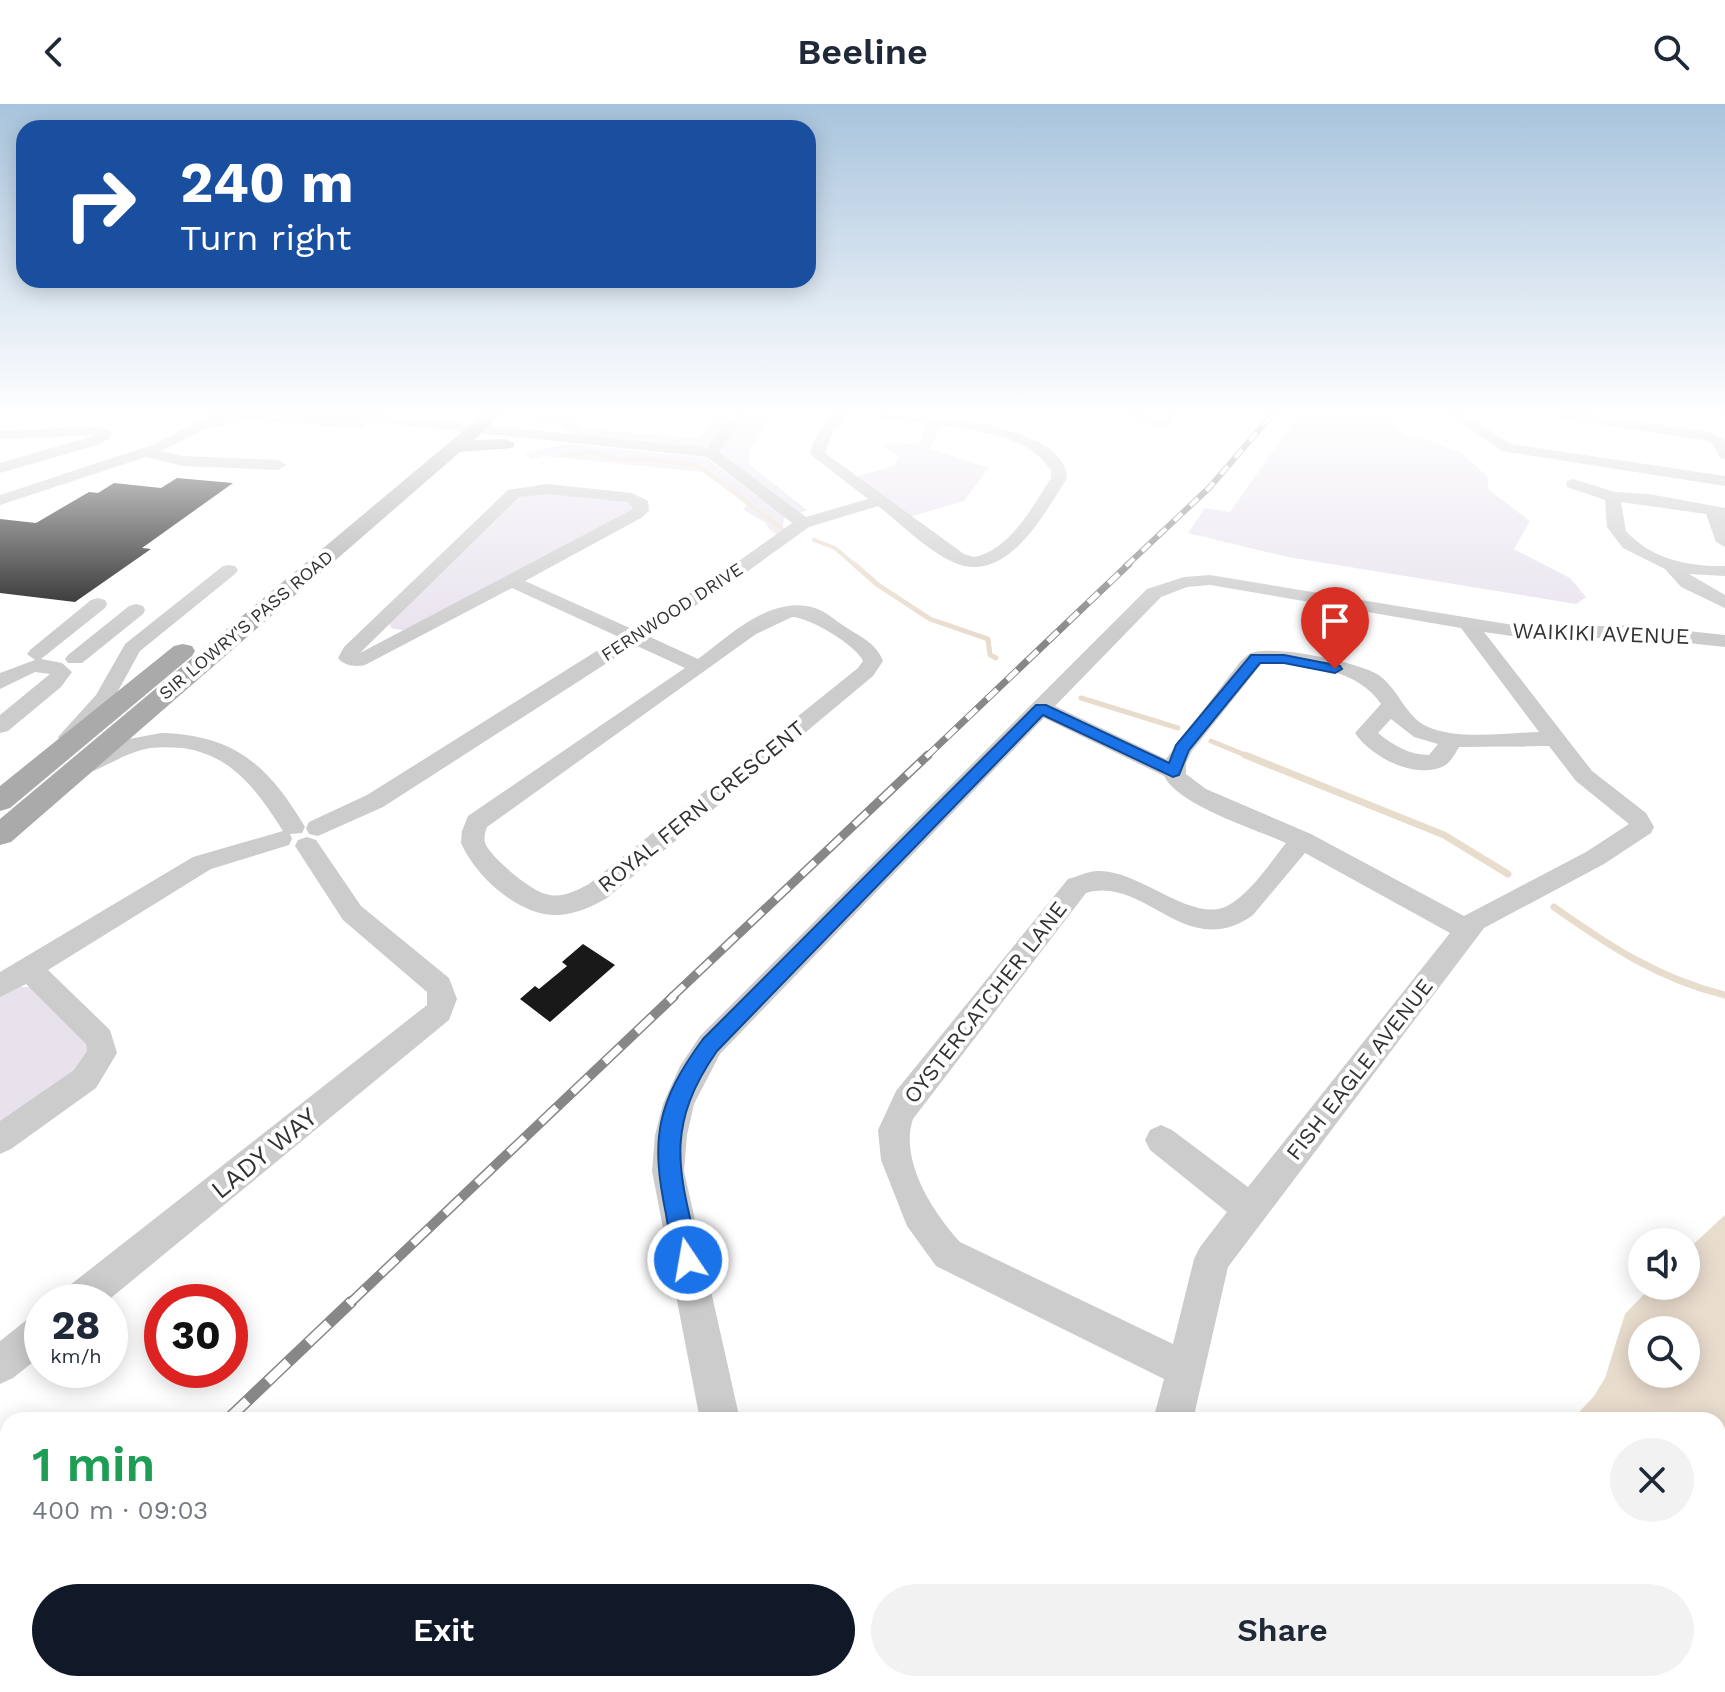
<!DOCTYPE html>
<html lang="en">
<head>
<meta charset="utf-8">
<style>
  body { margin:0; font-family:"Work Sans",sans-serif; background:#f2f2f3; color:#1f2937; height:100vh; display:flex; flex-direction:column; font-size:30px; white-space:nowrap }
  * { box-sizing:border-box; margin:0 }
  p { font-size:26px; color:#747a83 }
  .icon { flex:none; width:44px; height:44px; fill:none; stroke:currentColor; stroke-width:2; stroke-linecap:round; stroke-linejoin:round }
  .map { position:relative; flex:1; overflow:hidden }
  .drawer { position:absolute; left:0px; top:1308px; width:1726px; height:280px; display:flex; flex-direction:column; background:#fff; border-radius:24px 24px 0 0; box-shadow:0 4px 20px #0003 }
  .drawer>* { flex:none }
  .banner { position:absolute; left:16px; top:16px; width:800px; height:168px; border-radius:24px; box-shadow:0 4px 20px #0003; background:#1a4fa0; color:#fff; overflow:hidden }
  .fabs { position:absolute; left:1628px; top:1124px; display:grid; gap:16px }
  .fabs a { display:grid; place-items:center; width:72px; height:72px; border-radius:50%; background:#fff; box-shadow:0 4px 20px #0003; font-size:40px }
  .speed { position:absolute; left:24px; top:1180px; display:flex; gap:16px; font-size:40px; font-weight:700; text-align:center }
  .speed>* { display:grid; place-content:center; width:104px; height:104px; border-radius:50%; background:#fff; box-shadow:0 4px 20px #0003; line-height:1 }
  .speed small { font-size:20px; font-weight:400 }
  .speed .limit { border:12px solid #d22; background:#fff; color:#111 }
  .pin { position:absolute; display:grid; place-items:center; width:68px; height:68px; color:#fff; margin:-82px -34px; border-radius:50% 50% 50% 0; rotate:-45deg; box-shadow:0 0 8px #0007 }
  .pin .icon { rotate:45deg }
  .me { position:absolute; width:88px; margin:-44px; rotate:348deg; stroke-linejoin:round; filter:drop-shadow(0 0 6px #0008) }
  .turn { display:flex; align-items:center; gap:28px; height:168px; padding:0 32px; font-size:36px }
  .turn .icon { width:104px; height:104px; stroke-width:2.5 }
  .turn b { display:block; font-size:56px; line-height:68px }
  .round { display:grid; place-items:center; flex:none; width:84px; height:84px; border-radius:42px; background:#f2f2f3 }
  .summary { display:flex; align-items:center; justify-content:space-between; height:136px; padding:0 32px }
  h1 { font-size:48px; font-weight:600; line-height:60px; color:#1e9e55 }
  .primary-button { display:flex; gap:16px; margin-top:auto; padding:16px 32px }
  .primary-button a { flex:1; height:92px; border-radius:48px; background:#111827; color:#fff; font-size:32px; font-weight:600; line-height:92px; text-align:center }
  .primary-button a+a { background:#f2f2f3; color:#1f2937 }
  header { display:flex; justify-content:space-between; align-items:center; height:104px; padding:0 32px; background:#fff; font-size:36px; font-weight:600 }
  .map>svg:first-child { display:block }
  .green { fill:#e8e2ed }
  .water { fill:#e8dccd; fill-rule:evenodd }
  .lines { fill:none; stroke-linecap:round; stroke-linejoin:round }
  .stream-far2 { stroke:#e8dccd; stroke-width:4 }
  .stream-far1 { stroke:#e8dccd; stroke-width:5 }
  .stream { stroke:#e8dccd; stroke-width:7 }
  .building { fill:#191919 }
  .minor { fill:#ccc; fill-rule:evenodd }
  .major { fill:#aaa; fill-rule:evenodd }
  .rail-far4-casing { stroke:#878787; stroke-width:6 }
  .rail-far3-casing { stroke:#878787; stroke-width:7 }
  .rail-far2-casing { stroke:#878787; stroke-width:9 }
  .rail-far1-casing { stroke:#878787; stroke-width:10 }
  .rail-casing { stroke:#878787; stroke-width:12 }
  .rail-far4 { stroke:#fff; stroke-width:4; stroke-dasharray:11; stroke-linecap:butt }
  .rail-far3 { stroke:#fff; stroke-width:5; stroke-dasharray:14; stroke-linecap:butt }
  .rail-far2 { stroke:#fff; stroke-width:6; stroke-dasharray:18; stroke-linecap:butt }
  .rail-far1 { stroke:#fff; stroke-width:7; stroke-dasharray:22; stroke-linecap:butt }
  .rail { stroke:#fff; stroke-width:9; stroke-dasharray:28; stroke-linecap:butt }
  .route { fill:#1a73e8; stroke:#114b97; stroke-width:2 }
  .labels { text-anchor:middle; stroke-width:8; stroke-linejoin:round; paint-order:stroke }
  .far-street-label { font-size:18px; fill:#323232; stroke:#fff }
  .street-label { font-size:22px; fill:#323232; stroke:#fff }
  .near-street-label { font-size:26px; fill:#323232; stroke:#fff }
</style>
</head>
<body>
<header><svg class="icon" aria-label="back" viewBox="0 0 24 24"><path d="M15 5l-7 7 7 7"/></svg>Beeline<svg class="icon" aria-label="search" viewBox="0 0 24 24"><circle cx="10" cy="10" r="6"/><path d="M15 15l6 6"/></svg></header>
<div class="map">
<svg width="1725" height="1588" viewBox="0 0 1725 1588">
  <rect width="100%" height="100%" fill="#fff"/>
  <!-- green -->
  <path class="green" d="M519 311 570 313 581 324 698 335 718 311 730 314 711 340 703 344 573 332 559 318 523 315Z
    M746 311H774L748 349 750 361 807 406 799 409 720 349V345Z
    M1298 311H1385L1405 330 1460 348 1487 372 1489 386 1530 417 1514 445 1570 474 1586 493 1576 500 1288 453 1188 429 1205 404 1230 408Z
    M928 317 942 318 930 345 989 364 964 397 909 413 854 373 894 362 899 353 882 341 890 339 918 341Z
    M565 340 706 354 784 412 783 424 778 431 770 426 765 418 744 406 747 399 703 368 543 352 531 355 525 349Z
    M529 388 631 397 636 404 406 527 391 524 390 519 513 394Z
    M17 883H33L91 940V955L0 1026V891Z"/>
  <!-- water -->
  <path class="water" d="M1725 1111V1588H1567L1566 1580H1718V1316H1572L1594 1292 1605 1274 1625 1210 1652 1182H1686V1147ZM1642 1226H1686V1270H1642Z"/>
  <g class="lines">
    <!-- stream-far2 -->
    <path class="stream-far2" d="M564 351 593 348 618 356H653L699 362 782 425
      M814 436 835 444 856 462"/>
    <!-- stream-far1 -->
    <path class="stream-far1" d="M854 460 878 481 930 515 988 535 990 551 996 554
      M1081 594 1178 624
      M1211 637 1250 653"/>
    <!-- stream -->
    <path class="stream" d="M1245 651 1444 731 1508 770
      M1554 803C1609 842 1659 875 1725 891"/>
  </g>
  <!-- building -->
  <path class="building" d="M177 374 233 379 142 444 151 445 75 498 0 489V415L36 419 89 388 98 389 114 379 161 384Z
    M583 840 615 861 550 918 520 895 535 882 539 885 567 862 562 858Z"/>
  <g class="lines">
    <!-- minor -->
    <path class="minor" d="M209 311H387L707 344 732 311H746L719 348 806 413 868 395 810 350C813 335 821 322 833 311H849L833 328 825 349 964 450 974 453C1010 446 1033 402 1051 374V366C1046 360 1040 353 1034 348 1004 324 921 319 882 315L875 311C915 311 1066 317 1067 374 1044 410 1006 483 953 458 928 447 900 419 878 402L809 423 734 477 648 532 698 555C730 531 772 490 815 504 827 508 836 517 847 524 862 534 876 539 883 557L873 572 607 794C593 802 576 810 559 811 520 813 476 773 461 739L462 727 468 712 685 564 635 541 383 703 318 732 309 730 306 724 309 718 367 691 619 533 512 484 365 561C356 563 344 562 338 554L344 543 508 386 547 380 632 389 648 397 649 407 641 414 525 477 632 525 722 469 792 419 707 353 365 317V323L360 324 246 316 205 325 161 347 182 352 278 356 286 361 278 366 182 362 146 353 0 401V391L155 340ZM547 390 628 398 633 405 360 549 519 393ZM792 513C809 513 856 541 863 557L858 564 589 780C576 787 561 795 546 790 530 786 494 756 486 741 483 735 485 729 487 723L756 530Z
      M1120 311H1144L1161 316 1166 311H1182L1164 325Z
      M1449 311H1466L1511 340 1725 372V382L1502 347Z
      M1554 311H1592L1712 329 1725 336V355L1720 354 1712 339 1704 336 1561 315Z
      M100 322 112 328 109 335 97 341 0 369V359L96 331 0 335V327Z
      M1573 375 1615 388 1649 390 1725 404V443L1716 438 1706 410 1621 398 1626 427C1651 455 1689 463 1725 462V472L1689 470 1725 491V504L1681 483 1665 465 1623 444 1607 423 1605 396 1567 383V377Z
      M229 461 235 462 238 466 235 470 140 547 112 598 77 638H61L58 633 96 591 125 540 223 462Z
      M1210 471 1507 520 1541 524 1632 521 1725 531V543L1632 533 1541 536 1484 528 1592 667 1646 709 1654 723 1651 729 1604 760 1484 824 1228 1163 1193 1316H1153L1164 1275 936 1162 907 1122 881 1056 878 1026 896 987 1068 775C1077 773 1088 767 1098 767 1138 765 1193 820 1227 802 1251 789 1269 760 1286 739 1255 725 1178 701 1164 672L1044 614 720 950 694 1000 687 1031 684 1067 740 1316H700L652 1067 655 1031 663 1000 680 962 700 932 1147 485 1184 473ZM1210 481 1461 524 1539 628C1507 629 1457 636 1428 623 1404 612 1399 584 1377 570 1357 558 1270 539 1249 550 1246 552 1243 555 1240 558L1166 655 1055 602 1161 493 1187 483ZM1262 559C1301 558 1359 565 1381 600L1355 629C1371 653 1415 676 1444 662 1451 658 1455 650 1459 643L1549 642 1576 677 1629 720 1586 748 1464 812 1311 730 1206 685 1186 670V659L1192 647ZM1391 615 1414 633 1438 640 1429 651C1409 651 1393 641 1378 629ZM1305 749 1450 829 1248 1083 1172 1026 1161 1021 1150 1026 1145 1036 1150 1046 1227 1108 1200 1143 1194 1155 1173 1240 960 1138C933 1109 899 1056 913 1015L1086 789C1145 771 1186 859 1253 811Z
      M98 494 105 496 107 500 105 504 41 555 62 559 72 568 61 583 8 627 0 629V611L50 570 35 568 0 585V569L35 556 27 550 30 546 91 496Z
      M136 500 143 502 145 506 143 510 82 559H68L65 555 68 551 129 502Z
      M161 629C235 631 269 662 305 723L302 729 290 730 292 735 289 741 211 765 48 866 110 926 117 949 96 984 11 1045 0 1050V1017L74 966 87 947 86 940 26 880 0 893V868L193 753 283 727C257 687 233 651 182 644 167 643 152 642 138 647 118 653 101 666 81 671L73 669 70 664 73 659 124 636Z
      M307 733 316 736 361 802 449 874 457 895 449 916 106 1198H60L65 1185 427 901V888L343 816 295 742 298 736Z
      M42 1209V1251L13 1274 0 1280V1237L29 1214Z
      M649 1580H729L726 1588H646Z
      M1086 1580H1132L1130 1588H1084Z"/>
    <!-- major -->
    <path class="major" d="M482 311H501L474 336 506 335 515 340 512 344 460 348 11 738 0 741V715Z
      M183 540 192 542 195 547 192 552 10 704 0 707V682L174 542Z"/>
    <defs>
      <path id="rail-far4" d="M1126 462 1209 384 1272 311"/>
      <path id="rail-far3" d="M926 653 1129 460"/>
      <path id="rail-far2" d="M671 894 928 651"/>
      <path id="rail-far1" d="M349 1200 674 892"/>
      <path id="rail" d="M227 1316 351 1198
        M0 1533 8 1525"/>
    </defs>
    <!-- rail-far4 casing -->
    <use href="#rail-far4" class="rail-far4-casing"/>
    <!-- rail-far3 casing -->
    <use href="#rail-far3" class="rail-far3-casing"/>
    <!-- rail-far2 casing -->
    <use href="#rail-far2" class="rail-far2-casing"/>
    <!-- rail-far1 casing -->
    <use href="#rail-far1" class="rail-far1-casing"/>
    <!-- rail casing -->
    <use href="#rail" class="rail-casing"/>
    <!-- rail-far4 -->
    <use href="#rail-far4" class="rail-far4"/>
    <!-- rail-far3 -->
    <use href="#rail-far3" class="rail-far3"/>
    <!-- rail-far2 -->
    <use href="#rail-far2" class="rail-far2"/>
    <!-- rail-far1 -->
    <use href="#rail-far1" class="rail-far1"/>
    <!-- rail -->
    <use href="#rail" class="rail"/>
  </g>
  <!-- sky -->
  <linearGradient id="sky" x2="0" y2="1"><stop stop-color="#a8c4dd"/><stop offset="0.58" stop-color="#fff"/><stop offset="1" stop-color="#fff" stop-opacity="0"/></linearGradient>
  <rect width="1725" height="534" fill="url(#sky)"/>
  <!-- route -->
  <path class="route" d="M1251 551H1284L1340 562 1342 565 1335 569 1284 559H1260L1189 646 1179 671 1173 673 1043 611 717 947C662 1026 680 1070 700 1156L696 1165 688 1169 679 1165C672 1148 669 1129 666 1110 650 1034 657 998 703 935L1036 601H1046L1169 659 1176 641Z"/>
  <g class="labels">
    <!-- far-street labels -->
    <g class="far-street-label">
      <text transform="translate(672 508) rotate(-33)" y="6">FERNWOOD DRIVE</text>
      <text transform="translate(246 521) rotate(-40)" y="6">SIR LOWRY'S PASS ROAD</text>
    </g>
    <!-- street labels -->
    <g class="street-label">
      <text transform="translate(1601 529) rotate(2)" y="8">WAIKIKI AVENUE</text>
      <text transform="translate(701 702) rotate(-39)" y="8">ROYAL FERN CRESCENT</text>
      <text transform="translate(985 898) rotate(-52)" y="8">OYSTERCATCHER LANE</text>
      <text transform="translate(1359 965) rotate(-52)" y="8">FISH EAGLE AVENUE</text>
    </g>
    <!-- near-street labels -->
    <g class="near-street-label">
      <text transform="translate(264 1049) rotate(-39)" y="9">LADY WAY</text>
    </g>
  </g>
</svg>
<div class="fabs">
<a><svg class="icon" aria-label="sound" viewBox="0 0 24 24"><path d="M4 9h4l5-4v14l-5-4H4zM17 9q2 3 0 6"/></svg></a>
<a><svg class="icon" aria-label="search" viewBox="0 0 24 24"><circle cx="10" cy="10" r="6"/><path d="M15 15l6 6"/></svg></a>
</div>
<div class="speed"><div>28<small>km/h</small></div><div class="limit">30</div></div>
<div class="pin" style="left:1335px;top:565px;background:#d93025"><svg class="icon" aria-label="arrive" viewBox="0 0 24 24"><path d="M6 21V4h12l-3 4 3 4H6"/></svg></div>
<svg class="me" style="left:688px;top:1156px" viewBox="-20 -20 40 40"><circle r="17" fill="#1a73e8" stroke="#fff" stroke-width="3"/><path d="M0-11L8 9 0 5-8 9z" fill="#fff"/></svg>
<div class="banner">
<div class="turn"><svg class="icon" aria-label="right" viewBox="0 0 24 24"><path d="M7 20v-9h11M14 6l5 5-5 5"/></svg><div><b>240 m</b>Turn right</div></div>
</div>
<section class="drawer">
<div class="summary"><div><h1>1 min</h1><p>400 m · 09:03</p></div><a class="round"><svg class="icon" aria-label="close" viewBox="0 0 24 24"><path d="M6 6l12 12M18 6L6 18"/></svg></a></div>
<div class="primary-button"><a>Exit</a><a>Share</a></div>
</section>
</div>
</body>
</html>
